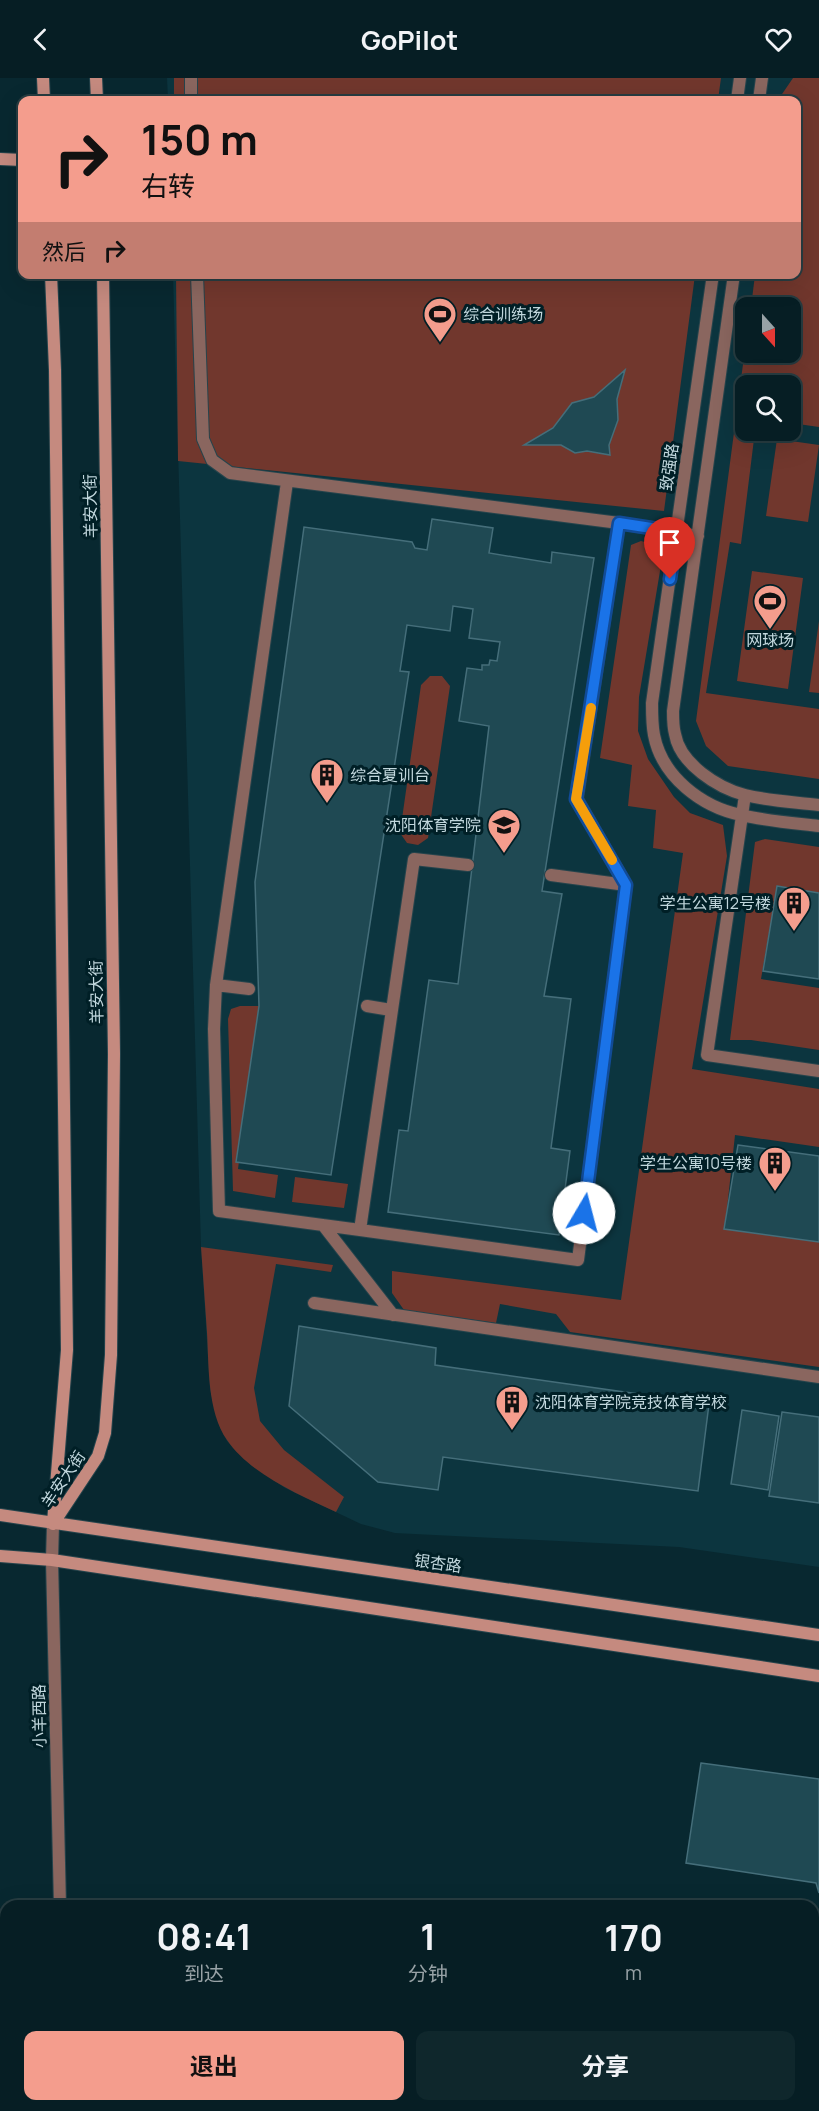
<!DOCTYPE html>
<html lang="zh">
<head>
<meta charset="utf-8">
<style>
  body { margin:0; font-family:Manrope,"Noto Sans SC",sans-serif; background:#0f272c; color:#f1f3f6; height:100vh; display:flex; flex-direction:column; font-size:22px; white-space:nowrap }
  * { box-sizing:border-box; margin:0 }
  p { font-size:20px; color:#98a2a6 }
  .icon { flex:none; width:33px; height:33px; fill:none; stroke:currentColor; stroke-width:2; stroke-linecap:round; stroke-linejoin:round }
  .map { position:relative; flex:1; overflow:hidden }
  .details { position:absolute; left:0px; top:1822px; width:819px; height:212px; display:flex; flex-direction:column; background:#061e24; border-radius:18px 18px 0 0; box-shadow:0 6px 24px #0002,0 0 0 2px #273c41 }
  .details>* { flex:none }
  .guide { position:absolute; left:18px; top:18px; width:783px; height:183px; border-radius:12px; box-shadow:0 6px 24px #0002,0 0 0 2px #273c41; background:#f49d8d; color:#111; overflow:hidden }
  .needle { width:39px; rotate:159deg }
  .controls { position:absolute; left:735px; top:219px; display:grid; gap:12px }
  .controls a { display:grid; place-items:center; width:66px; height:66px; border-radius:12px; background:#061e24; box-shadow:0 6px 24px #0002,0 0 0 2px #273c41; font-size:30px }
  .pin { position:absolute; display:grid; place-items:center; width:51px; height:51px; color:#fff; margin:-62px -26px; border-radius:50% 50% 50% 0; rotate:-45deg; box-shadow:0 0 6px #0007 }
  .pin .icon { rotate:45deg }
  .me { position:absolute; width:66px; margin:-33px; rotate:8deg; stroke-linejoin:round; filter:drop-shadow(0 0 4px #0008) }
  .turn { display:flex; align-items:center; gap:21px; height:126px; padding:0 24px; font-size:27px }
  .turn .icon { width:78px; height:78px; stroke-width:2.5 }
  .turn b { display:block; font-size:42px; line-height:51px }
  .then { display:flex; align-items:center; height:57px; padding:0 24px; background:#0003; gap:12px; font-size:22px }
  .eta { display:flex; justify-content:space-evenly; align-items:center; height:102px; text-align:center }
  .eta b { font-size:36px; font-weight:700; line-height:42px }
  .button { display:flex; gap:12px; margin-top:auto; padding:12px 24px }
  .button a { flex:1; height:69px; border-radius:12px; background:#f49d8d; color:#111; font-size:24px; font-weight:700; line-height:69px; text-align:center }
  .button a+a { background:#0f272c; color:#f1f3f6 }
  header { display:flex; justify-content:space-between; align-items:center; height:78px; padding:0 24px; background:#061e24; font-size:27px; font-weight:700 }
  .map>svg:first-child { display:block }
  .built { fill:#0c353f; fill-rule:evenodd }
  .green { fill:#71372d }
  .building { fill:#1f4953; stroke:#456e7a; stroke-width:1.5 }
  .lines { fill:none; stroke-linecap:round; stroke-linejoin:round }
  .lane-casing { stroke:#26444c; stroke-width:14 }
  .street-casing { stroke:#26444c; stroke-width:14 }
  .secondary-casing { stroke:#26444c; stroke-width:14 }
  .lane { stroke:#8a665f; stroke-width:12 }
  .street { stroke:#8a665f; stroke-width:12 }
  .secondary { stroke:#c58a7f; stroke-width:12 }
  .route-casing { stroke:#114b97; stroke-width:15 }
  .route { stroke:#1a73e8; stroke-width:10 }
  .slow { stroke:#f59e0b; stroke-width:10 }
  .labels { text-anchor:middle; stroke-width:6; stroke-linejoin:round; paint-order:stroke }
  .poi-label { font-size:16px; fill:#c1d7dd; stroke:#001f26; text-anchor:start }
  .street-label { font-size:16px; fill:#c1d7dd; stroke:#001f26 }
</style>
</head>
<body>
<header><svg class="icon" aria-label="back" viewBox="0 0 24 24"><path d="M15 5l-7 7 7 7"/></svg>GoPilot<svg class="icon" aria-label="heart" viewBox="0 0 24 24"><path d="M12 20l-8-8c-3-5 5-10 8-4 3-6 11-1 8 4z"/></svg></header>
<div class="map">
<svg width="819" height="2033" viewBox="0 0 819 2033">
  <rect width="100%" height="100%" fill="#082830"/>
  <!-- built -->
  <path class="built" d="M167 0H819V1489L679 1469 395 1455 361 1446 285 1410 251 1387 227 1363 219 1347 210 1312 201 1169 173 197 796 196V22H168ZM746 230H790V274H746ZM746 308H790V352H746Z"/>
  <!-- green -->
  <path class="green" d="M174 0H721L718 22H174Z
    M793 0H819V349L791 345 790 308H746V352L755 353 741 466 730 464 706 615 819 631V701L728 688 706 668 696 643 745 271 746 274H790V230L751 229 755 197 796 196V22H778Z
    M176 197H695L664 433 178 383Z
    M777 361 819 367 808 444 766 438Z
    M641 463 656 467 662 481 639 619 638 653 648 681 674 719 690 735 723 747 727 778 692 991 819 1011V1069L735 1057 725 1149 819 1162V1289L570 1254 556 1236 500 1226 496 1245 404 1232 392 1215V1193L621 1222 683 775 653 770 656 732 628 728 632 687 600 680 631 467Z
    M752 493 803 500 788 611 737 603Z
    M819 543V615L809 614Z
    M430 598H442L450 608 428 760 418 767 407 765 400 755 421 607Z
    M765 761 819 769V815L777 809 761 901 819 910V972L751 962H730L755 764Z
    M240 928H259L238 1091 278 1097 275 1120 233 1113 228 941 231 931Z
    M295 1099 348 1106 344 1130 292 1124Z
    M201 1169 333 1187 331 1194 276 1186 254 1310 260 1343 284 1372 344 1419 336 1434C300 1417 250 1396 227 1362 207 1333 209 1288 207 1255 205 1226 203 1197 201 1169Z"/>
  <!-- building -->
  <path class="building" d="M625 292 617 321 618 342 609 367 610 377 587 373 575 375 561 367H524L553 350 572 325 594 319Z
    M432 441 493 450 489 475 551 485 552 474 594 480 542 813 562 816 544 918 571 921 551 1070 570 1073 559 1157 388 1134 399 1052 408 1053 429 902 458 906 489 648 459 643 467 590 482 592V587H489L490 582 497 583 500 564 469 560 473 531 453 528 450 553 407 547 400 593 409 594 331 1097 236 1084 259 928 255 804 304 449 412 464 415 470 427 472Z
    M777 808 819 815V901L763 893Z
    M738 1067 819 1078V1164L724 1151Z
    M299 1248 436 1270 435 1287 709 1326 698 1413 443 1379 438 1412 378 1404 289 1328Z
    M742 1332 779 1338 768 1412 731 1406Z
    M782 1334 819 1339V1425L769 1418Z
    M701 1685 819 1701V1815L816 1805 686 1785Z
    M813 1962 819 1984V2029L804 2033H695L694 2028H813Z"/>
  <g class="lines">
    <defs>
      <path id="lane" d="M191 0V22
        M737 22 740 0
        M759 22 762 0
        M197 196 203 361 212 382 230 395 619 445 698 458
        M713 196 652 625C652 636 652 647 654 657 662 699 702 729 741 737 767 743 793 745 819 748
        M734 196 673 633C673 641 673 649 675 656 680 686 718 710 745 717 769 723 795 724 819 727
        M287 404 216 907 214 951 219 1133 360 1152
        M745 717 707 977 819 993
        M468 787 414 781 360 1152 578 1182 626 807 577 721 619 445
        M551 797 626 807
        M216 907 249 911
        M367 928 391 932
        M323 1147 393 1237
        M314 1225 819 1299"/>
      <path id="street" d="M53 1446 52 1482 60 1828
        M64 2028V2033"/>
      <path id="secondary" d="M43 0 44 22
        M96 0 97 22
        M0 81 22 82
        M51 196 55 292 67 1272 53 1445
        M0 1437 819 1557
        M53 1446 98 1378 105 1355 111 1277 114 976 103 196
        M0 1478 52 1482 819 1598"/>
    </defs>
    <!-- lane casing -->
    <use href="#lane" class="lane-casing"/>
    <!-- street casing -->
    <use href="#street" class="street-casing"/>
    <!-- secondary casing -->
    <use href="#secondary" class="secondary-casing"/>
    <!-- lane -->
    <use href="#lane" class="lane"/>
    <!-- street -->
    <use href="#street" class="street"/>
    <!-- secondary -->
    <use href="#secondary" class="secondary"/>
  </g>
  <g class="lines">
    <defs>
      <path id="route" d="M584 1135 626 807 576 721 619 445 677 454 670 501"/>
    </defs>
    <!-- route casing -->
    <use href="#route" class="route-casing"/>
    <!-- route -->
    <use href="#route" class="route"/>
    <!-- slow -->
    <path class="slow" d="M591 630 576 721 612 782"/>
  </g>
  <!-- icons -->
  <defs>
    <symbol id="stadium-pin" viewBox="-11 -11 22 30"><path d="M0 17L-7.5 6A9.5 9.5 0 1 1 7.5 6Z" fill="#f49d8d" stroke="#001f26"/><path d="M0-5a6.5 5 0 1 0 0 10a6.5 5 0 1 0 0-10ZM-3.5-1.8h7v3.6h-7Z" fill="#111"/></symbol>
    <symbol id="building-pin" viewBox="-11 -11 22 30"><path d="M0 17L-7.5 6A9.5 9.5 0 1 1 7.5 6Z" fill="#f49d8d" stroke="#001f26"/><path d="M-4-6H4V6H1V3H-1V6H-4ZM-2.5-4.3h1.7v1.8h-1.7ZM.8-4.3h1.7v1.8H.8ZM-2.5-1h1.7V.8h-1.7ZM.8-1h1.7V.8H.8Z" fill="#111"/></symbol>
    <symbol id="university-pin" viewBox="-11 -11 22 30"><path d="M0 17L-7.5 6A9.5 9.5 0 1 1 7.5 6Z" fill="#f49d8d" stroke="#001f26"/><path d="M0-5L7-2L0 1L-7-2ZM-4 1L0 2.5L4 1V4Q0 6-4 4Z" fill="#111"/></symbol>
  </defs>
  <g fill-rule="evenodd">
    <use href="#stadium-pin" x="421" y="217" width="38" height="52"/>
    <use href="#stadium-pin" x="751" y="504" width="38" height="52"/>
    <use href="#building-pin" x="308" y="678" width="38" height="52"/>
    <use href="#university-pin" x="485" y="728" width="38" height="52"/>
    <use href="#building-pin" x="775" y="806" width="38" height="52"/>
    <use href="#building-pin" x="756" y="1066" width="38" height="52"/>
    <use href="#building-pin" x="493" y="1305" width="38" height="52"/>
  </g>
  <g class="labels">
    <!-- poi labels -->
    <g class="poi-label">
      <text x="463" y="242">综合训练场</text>
      <text x="770" y="568" text-anchor="middle">网球场</text>
      <text x="350" y="703">综合夏训台</text>
      <text x="481" y="753" text-anchor="end">沈阳体育学院</text>
      <text x="771" y="831" text-anchor="end">学生公寓12号楼</text>
      <text x="752" y="1091" text-anchor="end">学生公寓10号楼</text>
      <text x="535" y="1330">沈阳体育学院竞技体育学校</text>
    </g>
    <!-- street labels -->
    <g class="street-label">
      <text transform="translate(669 389) rotate(-82)" y="6">致强路</text>
      <text transform="translate(90 428) rotate(-91)" y="6">羊安大街</text>
      <text transform="translate(96 914) rotate(-91)" y="6">羊安大街</text>
      <text transform="translate(63 1401) rotate(-56)" y="6">羊安大街</text>
      <text transform="translate(438 1485) rotate(8)" y="6">银杏路</text>
      <text transform="translate(39 1638) rotate(-91)" y="6">小羊西路</text>
    </g>
  </g>
</svg>
<div class="controls">
<a><svg class="needle" viewBox="-14 -14 28 28"><path d="M0-13l5 13h-10z" fill="#e53935"/><path d="M0 13l5-13h-10z" fill="#98a2a6"/></svg></a>
<a><svg class="icon" aria-label="search" viewBox="0 0 24 24"><circle cx="10" cy="10" r="6"/><path d="M15 15l6 6"/></svg></a>
</div>
<div class="pin" style="left:670px;top:501px;background:#d93025"><svg class="icon" aria-label="arrive" viewBox="0 0 24 24"><path d="M6 21V4h12l-3 4 3 4H6"/></svg></div>
<svg class="me" style="left:584px;top:1135px" viewBox="-20 -20 40 40"><circle r="19" fill="#fff"/><path d="M0-13L10 11 0 6-10 11z" fill="#1a73e8"/></svg>
<div class="guide">
<div class="turn"><svg class="icon" aria-label="right" viewBox="0 0 24 24"><path d="M7 20v-9h11M14 6l5 5-5 5"/></svg><div><b>150 m</b>右转</div></div>
<div class="then">然后<svg class="icon" aria-label="right" viewBox="0 0 24 24"><path d="M7 20v-9h11M14 6l5 5-5 5"/></svg></div>
</div>
<section class="details">
<div class="eta">
<div><b>08:41</b><p>到达</p></div>
<div><b>1</b><p>分钟</p></div>
<div><b>170</b><p>m</p></div>
</div>
<div class="button"><a>退出</a><a>分享</a></div>
</section>
</div>
</body>
</html>
